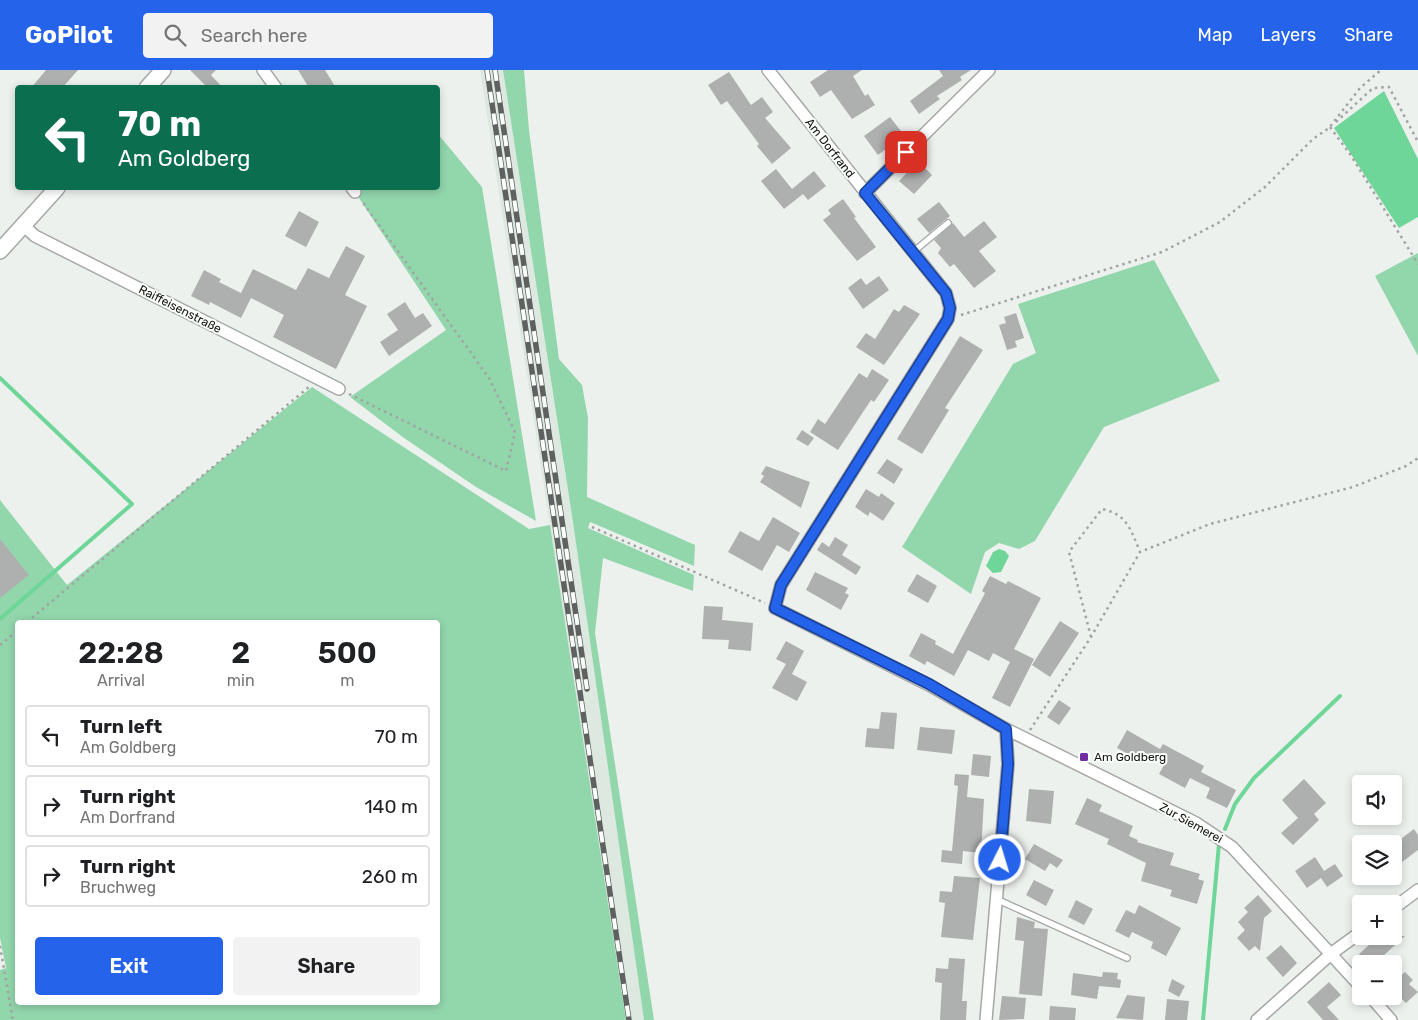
<!DOCTYPE html>
<html lang="en">
<head>
<meta charset="utf-8">
<style>
  body { margin:0; font-family:Rubik,sans-serif; background:#f2f2f2; color:#202124; height:100vh; display:flex; flex-direction:column; font-size:19px; white-space:nowrap }
  * { box-sizing:border-box; margin:0 }
  p { font-size:16px; color:#757577 }
  .icon { flex:none; width:28px; height:28px; fill:none; stroke:currentColor; stroke-width:2; stroke-linecap:round; stroke-linejoin:round }
  .map { position:relative; flex:1; overflow:hidden }
  .sheet { position:absolute; left:15px; top:550px; width:425px; height:385px; display:flex; flex-direction:column; background:#fff; border-radius:5px; box-shadow:0 2px 8px #0003 }
  .sheet>* { flex:none }
  .hud { position:absolute; left:15px; top:15px; width:425px; height:105px; border-radius:5px; box-shadow:0 2px 8px #0003; background:#0b6e4f; color:#fff; overflow:hidden }
  .tools { position:absolute; left:1352px; top:705px; display:grid; gap:10px }
  .tools a { display:grid; place-items:center; width:50px; height:50px; border-radius:5px; background:#fff; box-shadow:0 2px 8px #0003; font-size:25px }
  .pin { position:absolute; display:grid; place-items:center; width:42px; height:42px; color:#fff; margin:-21px; border-radius:10px; box-shadow:0 2px 8px #0006 }
  .me { position:absolute; width:55px; margin:-28px; rotate:5deg; stroke-linejoin:round; filter:drop-shadow(0 0 4px #0008) }
  .turn { display:flex; align-items:center; gap:18px; height:105px; padding:0 20px; font-size:22px }
  .turn .icon { width:65px; height:65px; stroke-width:2.5 }
  .turn b { display:block; font-size:35px; line-height:42px }
  .eta { display:flex; justify-content:space-evenly; align-items:center; height:85px; text-align:center }
  .eta b { font-size:30px; font-weight:600; line-height:35px }
  .cta { display:flex; gap:10px; margin-top:auto; padding:10px 20px }
  .cta a { flex:1; height:58px; border-radius:5px; background:#2563eb; color:#fff; font-size:20px; font-weight:600; line-height:58px; text-align:center }
  .cta a+a { background:#f2f2f2; color:#202124 }
  ul { padding:0; list-style:none }
  li { display:flex; align-items:center; gap:15px; height:62px; margin:0 10px 8px; padding:0 10px; border:2px solid #e0e0e0; border-radius:5px }
  li div { flex:1 }
  li b { display:block; font-size:19px }
  li em { font-style:normal }
  header { display:flex; align-items:center; gap:30px; box-sizing:border-box; height:70px; padding:0 25px; background:#2563eb; color:#fff }
  header strong { font-size:24px }
  nav { display:flex; gap:28px; margin-inline-start:auto; font-size:18px }
  .search { width:350px; height:45px; background:#f2f2f2; display:flex; align-items:center; gap:12px; box-sizing:border-box; padding:0 18px; border-radius:5px; color:#757577; font-size:19px }
  .map>svg:first-child { display:block }
  .built { fill:#dde8e0 }
  .green { fill:#92d6ac; fill-rule:evenodd }
  .water { fill:#6fd69a }
  .lines { fill:none; stroke-linecap:round; stroke-linejoin:round }
  .stream { stroke:#6fd69a; stroke-width:4 }
  .building { fill:#adb0ae }
  .service-casing { stroke:#a5a8a6; stroke-width:8 }
  .minor-casing { stroke:#a5a8a6; stroke-width:14 }
  .tertiary-casing { stroke:#a5a8a6; stroke-width:18 }
  .path { stroke:#a1a4a2; stroke-width:2.5; stroke-dasharray:2.5 4; stroke-linecap:butt }
  .service { stroke:#fff; stroke-width:5.5 }
  .minor { stroke:#fff; stroke-width:11 }
  .tertiary { stroke:#fff; stroke-width:15 }
  .rail-casing { stroke:#5f6160; stroke-width:5.5 }
  .rail { stroke:#fafefb; stroke-width:4; stroke-dasharray:11; stroke-linecap:butt }
  .route-casing { stroke:#184099; stroke-width:12 }
  .route { stroke:#2563eb; stroke-width:9 }
  .poi-dot { fill:#702ea2; stroke:#fafefb; stroke-width:2 }
  .labels { text-anchor:middle; stroke-width:4; stroke-linejoin:round; paint-order:stroke }
  .street-label { font-size:12px; fill:#131413; stroke:#fafefb }
  .poi-label { font-size:12px; fill:#131413; stroke:#fafefb; text-anchor:start }
</style>
</head>
<body>
<header>
<strong>GoPilot</strong>
<div class="search"><svg class="icon" aria-label="search" viewBox="0 0 24 24"><circle cx="10" cy="10" r="6"/><path d="M15 15l6 6"/></svg>Search here</div>
<nav><a>Map</a><a>Layers</a><a>Share</a></nav>
</header>
<div class="map">
<svg width="1418" height="950" viewBox="0 0 1418 950">
  <rect width="100%" height="100%" fill="#edf1ee"/>
  <!-- built -->
  <path class="built" d="M480 0H503L573 452 644 950H626Z"/>
  <!-- green -->
  <path class="green" d="M503 0H524L529 60 559 289 582 315 588 348 587 427 695 475 694 496 590 452 588 458 694 505 693 521 603 488 595 563 654 950H644L573 452Z
    M438 64 482 117 536 451 476 417 404 368 350 327 446 260 355 122 360 118H438Z
    M1418 183V286L1375 206Z
    M1154 190 1220 311 1104 357 1035 471 1019 479 999 473 985 482 971 524 902 477 1013 294 1036 283 1018 234Z
    M312 317 529 459 550 455 626 950H0V900L6 898 0 868V430L67 515ZM18 552H438V932H18Z"/>
  <!-- water -->
  <path class="water" d="M1384 21 1418 89V147L1399 158 1334 58Z
    M999 479 1005 481 1009 486 1001 502 993 503 986 496 993 482Z"/>
  <g class="lines">
    <!-- stream -->
    <path class="stream" d="M0 308 132 434 0 549
      M1225 759 1235 734 1254 708 1340 626
      M1203 950 1219 774"/>
  </g>
  <!-- building -->
  <path class="building" d="M46 0H78L62 18H31Z
    M190 0H216L211 5 223 18H208Z
    M298 0H325L336 18H309Z
    M828 0H862L853 6 865 26 868 24 875 35 852 49 831 20 820 27 810 12Z
    M939 0H971L960 7 962 10 937 26 940 29 919 44 910 31 943 6Z
    M729 2 751 35 762 27 773 42 765 48 791 78 772 94 757 76 759 74 727 31 721 35 708 15Z
    M890 47 904 65 878 85 864 66Z
    M918 91 932 105 914 124 899 111Z
    M776 99 792 119 814 101 826 116 808 130 803 124 784 139 761 111Z
    M843 129 856 147 854 148 876 177 857 191 823 150 831 144 828 140Z
    M939 132 950 146 929 163 917 149Z
    M299 141 319 152 306 177 285 166Z
    M984 151 997 167 979 181 996 201 974 218 954 194 950 197 938 183 941 178 934 170 953 153 964 167Z
    M346 176 365 186 345 225 367 236 336 299 273 267 284 245 251 228 241 248 210 232 209 235 191 226 204 200 221 209 219 212 241 223 253 199 296 220 308 198 329 208Z
    M879 206 889 220 863 239 848 218 861 208 866 215Z
    M405 232 415 248 423 243 432 256 389 286 380 272 398 260 387 244Z
    M904 235 920 244 884 295 856 277 866 263 875 269 894 239 899 242Z
    M1016 243 1024 268 1015 271 1017 277 1007 280 999 255 1006 253 1004 247Z
    M960 266 983 280 945 338 949 340 922 384 897 369Z
    M872 299 889 310 874 332 871 330 838 380 810 362 818 349 825 354 859 303 867 308Z
    M802 360 814 368 808 376 796 369Z
    M887 389 903 399 894 414 877 403Z
    M766 396 810 412 801 438 760 412 764 406 761 404Z
    M866 419 879 427 881 423 895 433 883 451 870 442 868 446 855 437Z
    M773 447 800 463 789 482 777 475 762 501 728 482 740 461 759 471Z
    M835 467 848 475 842 485 861 497 856 505 817 480 822 472 829 477Z
    M0 469 29 505 0 528Z
    M815 502 848 518 845 523 849 525 841 540 806 520Z
    M917 504 937 516 928 533 907 521Z
    M990 506 1006 514 1008 511 1041 528 1014 579 1034 589 1010 637 992 628 1010 592 993 583 989 591 968 580 954 606 927 591 925 595 909 586 921 563 936 571 935 574 953 584 985 523 982 521Z
    M704 536 723 537 722 550 753 553 751 581 728 579 729 570 702 569Z
    M1060 551 1079 563 1050 607 1032 595Z
    M786 571 804 581 792 604 807 612 797 631 772 618 786 594 776 589Z
    M1059 630 1071 638 1059 655 1047 647Z
    M881 642 897 643 894 679 865 677 867 658 879 659Z
    M920 657 955 660 952 684 917 680Z
    M1127 660 1160 679 1163 674 1204 696 1201 702 1236 720 1227 738 1206 728 1210 718 1190 708 1185 718 1159 704 1164 695 1141 682 1137 689 1117 678Z
    M973 684 991 686 989 707 971 705Z
    M955 704 969 705 967 727 984 729 981 783 963 781 962 794 941 792 942 780 952 781 958 716 954 715Z
    M1304 709 1326 733 1314 744 1319 750 1293 775 1281 763 1298 748 1282 730Z
    M1029 719 1054 721 1051 754 1026 751Z
    M1087 728 1102 735 1099 741 1133 756 1129 766 1138 770 1137 772 1174 783 1170 795 1200 804 1198 809 1204 811 1197 834 1170 826 1172 820 1141 811 1146 793 1107 774 1109 769 1075 754Z
    M1414 759 1418 765V780L1394 798V774Z
    M1034 774 1063 790 1057 798 1050 793 1045 801 1025 789Z
    M1315 787 1324 801 1335 794 1343 806 1327 817 1321 808 1307 818 1295 801Z
    M954 806 980 808 973 870 941 867 945 833 939 832 940 821 952 822Z
    M1034 810 1054 820 1046 836 1026 825Z
    M1258 825 1272 841 1264 848 1260 881 1255 876 1249 881 1237 868 1245 860 1238 852 1248 842 1244 838Z
    M1076 830 1093 839 1084 855 1068 847Z
    M1139 835 1181 858 1166 886 1151 878 1153 872 1132 862 1129 868 1115 861 1126 840 1135 844Z
    M1017 847 1035 852 1034 858 1048 859 1042 926 1019 924 1024 871 1015 870Z
    M1379 866H1405L1383 886 1390 894H1367L1359 884Z
    M1281 875 1297 893 1283 907 1266 888Z
    M949 888 965 889 962 931H967L966 950H940L942 913 935 912 936 898 948 899Z
    M1103 902 1118 903 1117 909 1121 910 1120 918 1099 916 1097 929 1071 925 1073 903 1102 907Z
    M1405 902 1413 910 1409 914 1418 922 1406 933 1394 921V911Z
    M1172 909 1185 916 1179 927 1168 921Z
    M1329 912 1341 925 1327 937 1339 950H1323L1307 932Z
    M1127 925 1145 927 1143 950 1116 948Z
    M1002 926 1026 928 1024 949 999 950Z
    M1167 929 1189 931 1187 950H1165Z
    M1050 936 1076 938 1075 950H1049Z"/>
  <g class="lines">
    <defs>
      <path id="service" d="M913 182 948 153
        M996 829 1127 888"/>
      <path id="minor" d="M263 0 276 18
        M768 0 946 223 950 238 948 249 781 515 775 538 929 615 1006 659 1196 753 1232 777 1361 917
        M352 118 355 122
        M865 123 989 0
        M23 155 35 166 339 319
        M1394 838 1418 820
        M1370 926 1391 950
        M986 950 1008 694 1006 659
        M1257 950 1332 883 1361 862"/>
      <path id="tertiary" d="M147 18 163 0
        M0 181 57 118"/>
    </defs>
    <!-- service casing -->
    <use href="#service" class="service-casing"/>
    <!-- minor casing -->
    <use href="#minor" class="minor-casing"/>
    <!-- tertiary casing -->
    <use href="#tertiary" class="tertiary-casing"/>
    <!-- path -->
    <path class="path" d="M1336 52 1373 18 1389 17 1418 72
      M1330 57 1350 84 1418 194
      M961 245 1162 182 1220 152 1265 117 1313 69 1329 58 1360 18 1381 0
      M349 324 506 401 515 362 489 308 361 130
      M592 457 765 533
      M27 552 310 316
      M1091 567 1069 482 1102 439C1127 444 1131 460 1140 482
      M0 575 18 560
      M1030 660 1091 567 1140 482 1210 454 1353 417 1406 396 1418 388
      M0 876 13 950"/>
    <!-- service -->
    <use href="#service" class="service"/>
    <!-- minor -->
    <use href="#minor" class="minor"/>
    <!-- tertiary -->
    <use href="#tertiary" class="tertiary"/>
    <defs>
      <path id="rail" d="M487 0 629 950
        M495 0 587 619"/>
    </defs>
    <!-- rail casing -->
    <use href="#rail" class="rail-casing"/>
    <!-- rail -->
    <use href="#rail" class="rail"/>
  </g>
  <g class="lines">
    <defs>
      <path id="route" d="M906 82 865 123 946 223 950 238 948 249 781 515 775 538 929 614 1006 659 1008 694 1000 790"/>
    </defs>
    <!-- route casing -->
    <use href="#route" class="route-casing"/>
    <!-- route -->
    <use href="#route" class="route"/>
  </g>
  <!-- markers -->
  <rect class="poi-dot" x="1079" y="682" width="10" height="10" rx="2.5"/>
  <g class="labels">
    <!-- street labels -->
    <g class="street-label">
      <text transform="translate(830 78) rotate(52)" y="4">Am Dorfrand</text>
      <text transform="translate(180 239) rotate(27)" y="4">Raiffeisenstraße</text>
      <text transform="translate(1191 753) rotate(29)" y="4">Zur Siemerei</text>
    </g>
    <!-- poi labels -->
    <g class="poi-label">
      <text x="1094" y="691">Am Goldberg</text>
    </g>
  </g>
</svg>
<div class="tools">
<a><svg class="icon" aria-label="sound" viewBox="0 0 24 24"><path d="M4 9h4l5-4v14l-5-4H4zM17 9q2 3 0 6"/></svg></a>
<a><svg class="icon" aria-label="layers" viewBox="0 0 24 24"><path d="M12 4l9 5-9 5-9-5zM3 14l9 5 9-5"/></svg></a>
<a>+</a>
<a>−</a>
</div>
<div class="pin" style="left:906px;top:82px;background:#d93025"><svg class="icon" aria-label="arrive" viewBox="0 0 24 24"><path d="M6 21V4h12l-3 4 3 4H6"/></svg></div>
<svg class="me" style="left:1000px;top:790px" viewBox="-20 -20 40 40"><circle r="17" fill="#2563eb" stroke="#fff" stroke-width="3"/><path d="M0-11L8 9 0 5-8 9z" fill="#fff"/></svg>
<div class="hud">
<div class="turn"><svg class="icon" aria-label="left" viewBox="0 0 24 24"><path d="M17 20v-9H6M10 6l-5 5 5 5"/></svg><div><b>70 m</b>Am Goldberg</div></div>
</div>
<section class="sheet">
<div class="eta">
<div><b>22:28</b><p>Arrival</p></div>
<div><b>2</b><p>min</p></div>
<div><b>500</b><p>m</p></div>
</div>
<ul>
<li><svg class="icon" aria-label="left" viewBox="0 0 24 24"><path d="M17 20v-9H6M10 6l-5 5 5 5"/></svg><div><b>Turn left</b><p>Am Goldberg</p></div><em>70 m</em></li>
<li><svg class="icon" aria-label="right" viewBox="0 0 24 24"><path d="M7 20v-9h11M14 6l5 5-5 5"/></svg><div><b>Turn right</b><p>Am Dorfrand</p></div><em>140 m</em></li>
<li><svg class="icon" aria-label="right" viewBox="0 0 24 24"><path d="M7 20v-9h11M14 6l5 5-5 5"/></svg><div><b>Turn right</b><p>Bruchweg</p></div><em>260 m</em></li>
</ul>
<div class="cta"><a>Exit</a><a>Share</a></div>
</section>
</div>
</body>
</html>
